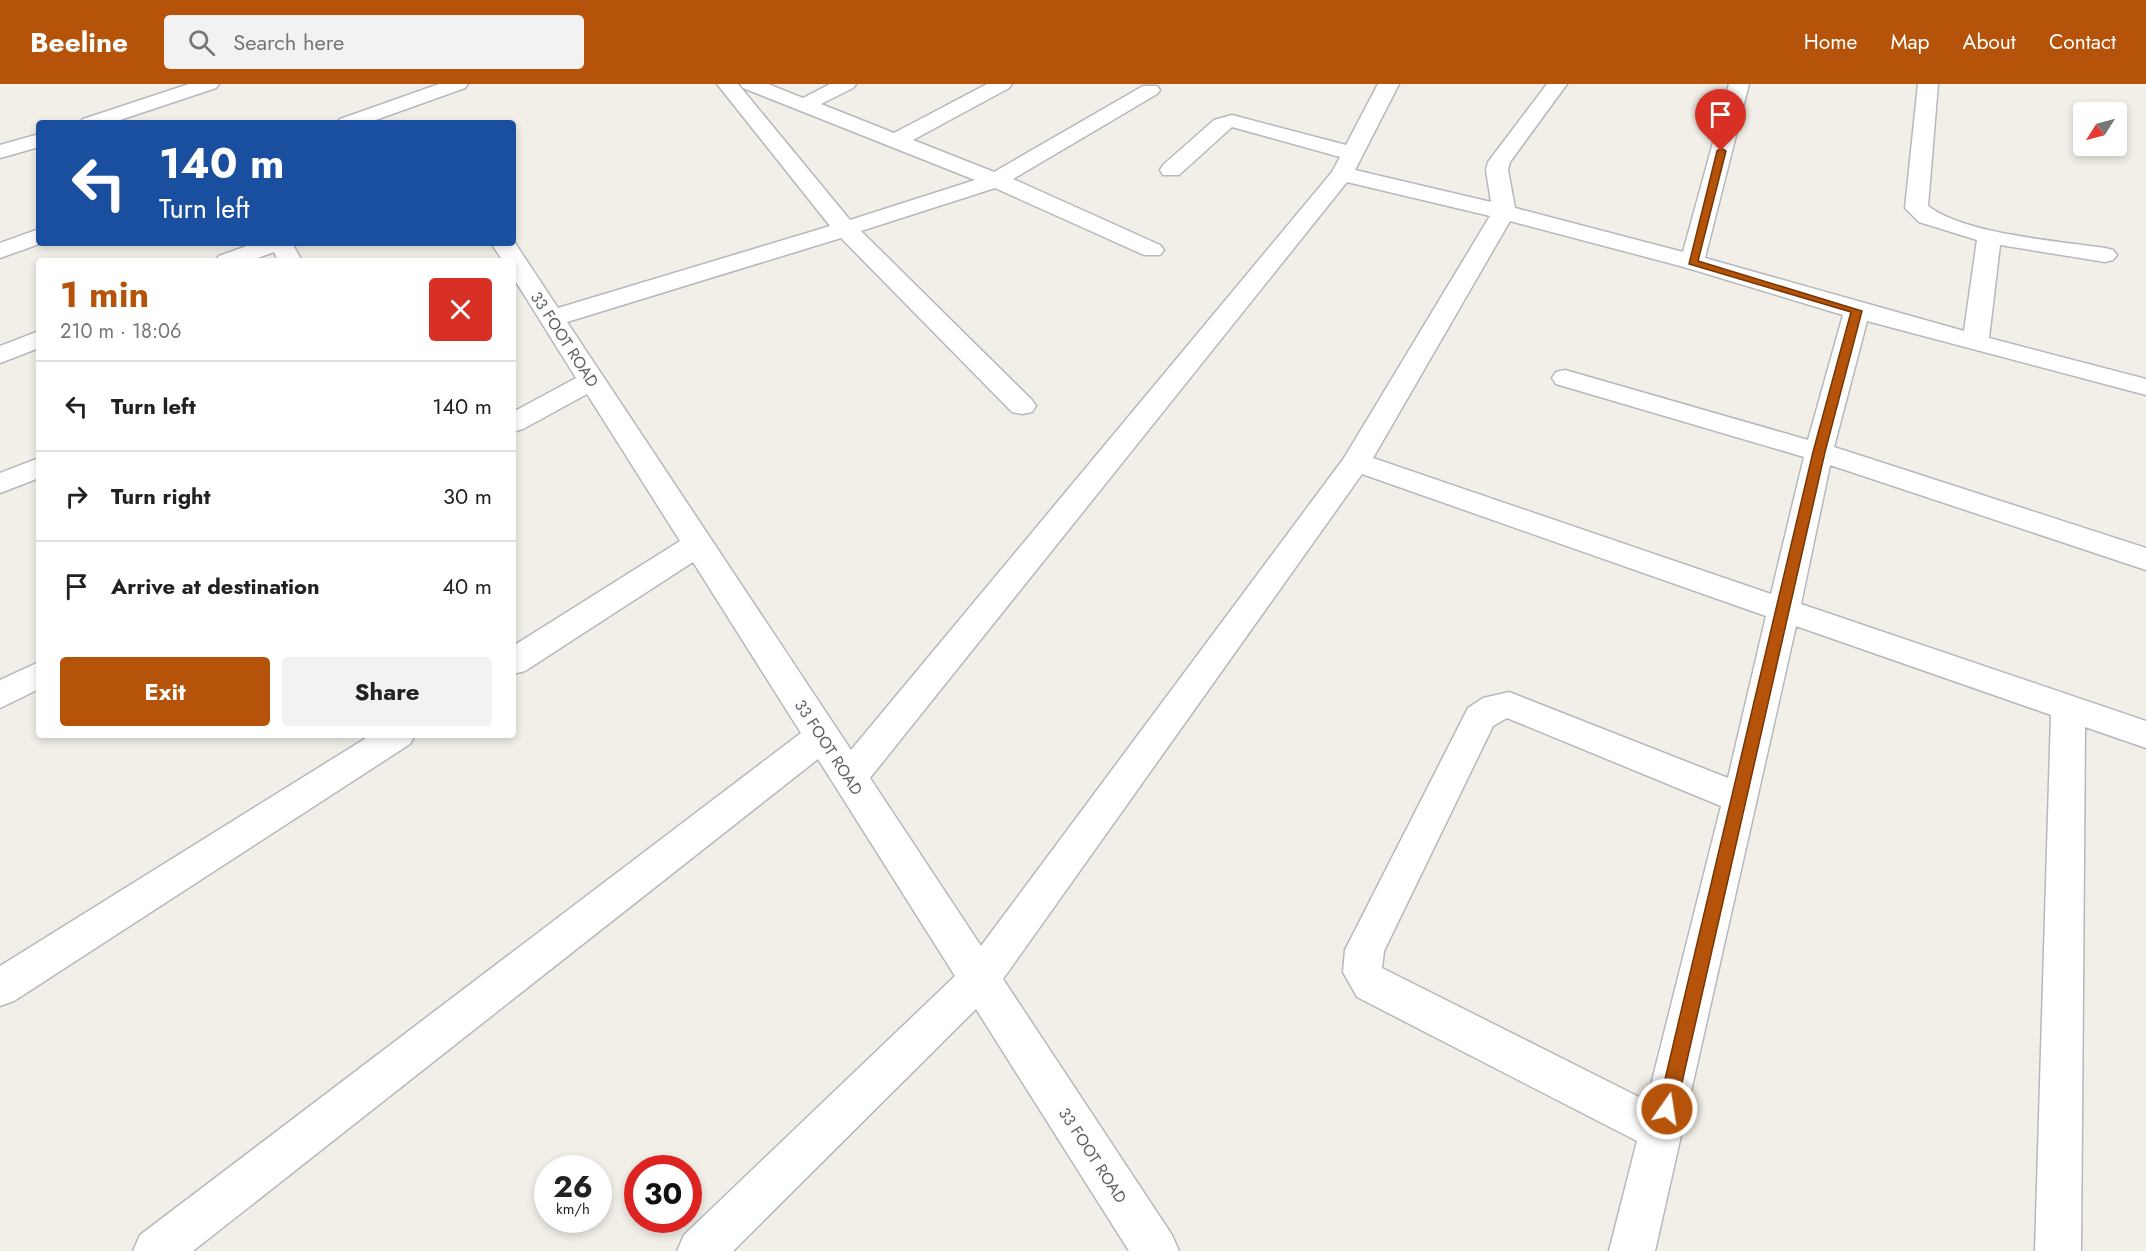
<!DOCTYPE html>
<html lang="en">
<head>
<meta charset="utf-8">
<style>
  body { margin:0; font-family:Jost,sans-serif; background:#f2f2f2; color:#222; height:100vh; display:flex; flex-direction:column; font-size:22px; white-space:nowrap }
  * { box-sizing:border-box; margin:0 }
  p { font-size:20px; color:#767676 }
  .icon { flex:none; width:33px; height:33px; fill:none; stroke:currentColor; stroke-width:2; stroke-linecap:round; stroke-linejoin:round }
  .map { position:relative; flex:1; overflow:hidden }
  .drawer { position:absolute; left:36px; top:174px; width:480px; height:480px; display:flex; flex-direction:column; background:#fff; border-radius:6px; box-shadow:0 3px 9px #0003 }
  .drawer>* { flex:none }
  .banner { position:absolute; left:36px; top:36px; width:480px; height:126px; border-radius:6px; box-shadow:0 3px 9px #0003; background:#1a4fa0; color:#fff; overflow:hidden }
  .needle { width:39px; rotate:234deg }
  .controls { position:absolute; left:2073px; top:18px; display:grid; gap:12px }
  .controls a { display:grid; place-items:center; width:54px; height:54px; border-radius:6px; background:#fff; box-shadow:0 3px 9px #0003; font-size:30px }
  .speed { position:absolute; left:534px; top:1071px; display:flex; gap:12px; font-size:30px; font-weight:700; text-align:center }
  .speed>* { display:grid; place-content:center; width:78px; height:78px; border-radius:50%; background:#fff; box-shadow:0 3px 9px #0003; line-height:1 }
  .speed small { font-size:15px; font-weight:400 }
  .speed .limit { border:9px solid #d22; background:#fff; color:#111 }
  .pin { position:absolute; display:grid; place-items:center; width:51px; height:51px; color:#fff; margin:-62px -26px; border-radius:50% 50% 50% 0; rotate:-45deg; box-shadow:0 0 6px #0007 }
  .pin .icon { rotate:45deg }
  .me { position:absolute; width:66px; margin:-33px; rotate:13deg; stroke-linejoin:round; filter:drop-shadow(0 0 4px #0008) }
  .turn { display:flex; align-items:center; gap:21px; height:126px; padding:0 24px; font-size:27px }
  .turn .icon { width:78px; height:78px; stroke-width:2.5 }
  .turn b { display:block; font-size:42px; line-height:51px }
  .round { display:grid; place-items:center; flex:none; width:63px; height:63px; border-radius:6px; background:#f2f2f2 }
  .overview { display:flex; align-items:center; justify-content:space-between; height:102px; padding:0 24px }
  h1 { font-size:36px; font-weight:700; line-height:45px; color:#b45309 }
  .primary-button { display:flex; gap:12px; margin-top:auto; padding:12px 24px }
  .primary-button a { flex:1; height:69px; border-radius:6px; background:#b45309; color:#fff; font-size:24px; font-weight:700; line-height:69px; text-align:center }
  .primary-button a+a { background:#f2f2f2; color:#222 }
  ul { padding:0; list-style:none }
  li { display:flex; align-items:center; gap:18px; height:90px; padding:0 24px; border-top:2px solid #e0e0e0 }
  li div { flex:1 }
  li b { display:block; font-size:22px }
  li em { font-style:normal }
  header { display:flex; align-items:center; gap:36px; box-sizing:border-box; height:84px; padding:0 30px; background:#b45309; color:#fff }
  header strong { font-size:28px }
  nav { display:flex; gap:33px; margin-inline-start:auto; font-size:21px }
  .search { width:420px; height:54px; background:#f2f2f2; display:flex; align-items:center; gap:15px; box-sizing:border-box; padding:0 21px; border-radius:6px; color:#767676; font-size:22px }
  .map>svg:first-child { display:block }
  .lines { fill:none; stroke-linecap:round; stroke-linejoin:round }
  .minor-casing { stroke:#b5b8bc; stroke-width:3 }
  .minor { fill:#fff; fill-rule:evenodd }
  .route { fill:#b45309; stroke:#753606; stroke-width:1.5 }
  .labels { text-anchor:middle; stroke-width:4.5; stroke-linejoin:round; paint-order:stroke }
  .street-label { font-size:16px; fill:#5f6368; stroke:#fff }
</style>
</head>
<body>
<header>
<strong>Beeline</strong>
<div class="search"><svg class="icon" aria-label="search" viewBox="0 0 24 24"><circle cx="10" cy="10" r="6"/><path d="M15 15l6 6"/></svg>Search here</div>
<nav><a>Home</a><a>Map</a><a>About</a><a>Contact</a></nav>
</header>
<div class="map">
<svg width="2146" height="1167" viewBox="0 0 2146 1167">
  <rect width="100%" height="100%" fill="#f1efe8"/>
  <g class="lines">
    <defs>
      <path id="minor" d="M189 0H219L216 4 111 39H80L83 35Z
        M439 0H468L465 4 367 39H337L340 35Z
        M717 0H738L850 136 975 96 743 4 740 0H768L803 14 830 0H856L853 4 821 20 894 49 987 0H1012L1009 4 913 56 994 88 1143 2H1157L1160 6 1157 10 1013 95 1160 161 1164 166 1160 171H1144L995 104 861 147 1032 316 1036 322 1032 328 1022 330 1012 328 841 154 567 238 851 666 1332 88 1340 73 1232 43 1179 91H1163L1160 86 1163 81 1214 36 1232 31 1346 61 1378 0H1399L1355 86 1491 118 1486 86 1488 78 1547 0H1567L1510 78 1508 86 1515 124 1683 168 1729 0H1749L1705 174 1964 247 1977 156 1919 138 1905 124 1918 0H1938L1928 122C1964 150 2058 157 2105 164L2113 166 2117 171 2113 176 2105 178 2000 161 1989 254 2146 295V311L1867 237 1834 363 2146 464V486L1830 381 1801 520 2146 637V664L2085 643 2081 1167H2035L2051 631 1796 542 1655 1167H1609L1637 1057 1357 913 1343 888 1345 866 1468 624 1483 614 1509 608 1728 694 1766 532 1362 390 1003 895 1172 1151 1179 1167H1129L976 925 733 1167H677L684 1151 955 892 818 675 193 1167H133L140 1151 801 649 693 478 525 587 513 590V562L680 457 587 310 523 345 513 348V328L576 294 513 193V177H503L491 159H513V156L558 224 830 142ZM1347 98 1490 132 1344 374 981 862 870 694ZM1510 137 1684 183 1843 231 1808 356 1565 286 1556 288 1552 294 1556 300 1804 373 1771 510 1373 374ZM1507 634 1721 722 1647 1017 1382 884 1384 867 1493 642Z
        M39 50V63L0 74V61Z
        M39 145V159H42L0 174V159Z
        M255 159H292L302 177H278L274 168 250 177H215L219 172Z
        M39 247V264L0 279V262Z
        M39 374V394L0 409V389Z
        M39 578V605L0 624V596Z
        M371 651H415L410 660 14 917 0 922V882Z"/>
    </defs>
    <!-- minor casing -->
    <use href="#minor" class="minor-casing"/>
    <!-- minor -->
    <use href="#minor" class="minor"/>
  </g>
  <!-- route -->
  <path class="route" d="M1721 64 1726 67 1698 177 1862 227 1825 368 1676 1025 1673 1031 1667 1033 1661 1031 1658 1025 1813 368 1851 228 1689 180 1717 67Z"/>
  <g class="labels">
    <!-- street labels -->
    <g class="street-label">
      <text transform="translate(565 255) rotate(57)" y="6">33 FOOT ROAD</text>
      <text transform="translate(829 663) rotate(57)" y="6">33 FOOT ROAD</text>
      <text transform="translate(1093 1071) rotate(57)" y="6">33 FOOT ROAD</text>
    </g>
  </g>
</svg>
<div class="controls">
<a><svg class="needle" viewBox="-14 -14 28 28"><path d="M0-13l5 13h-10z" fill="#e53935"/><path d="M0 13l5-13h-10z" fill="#767676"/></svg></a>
</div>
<div class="speed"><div>26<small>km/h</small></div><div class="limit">30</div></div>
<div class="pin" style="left:1721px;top:67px;background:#d93025"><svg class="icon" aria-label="arrive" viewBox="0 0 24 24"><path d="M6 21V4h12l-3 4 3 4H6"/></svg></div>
<svg class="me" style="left:1667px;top:1025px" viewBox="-20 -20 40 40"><circle r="17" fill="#b45309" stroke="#fff" stroke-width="3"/><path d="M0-11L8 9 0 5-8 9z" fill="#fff"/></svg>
<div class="banner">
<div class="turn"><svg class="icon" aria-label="left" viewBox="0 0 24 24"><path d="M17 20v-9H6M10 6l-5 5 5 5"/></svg><div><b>140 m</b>Turn left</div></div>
</div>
<section class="drawer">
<div class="overview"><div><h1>1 min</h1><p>210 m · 18:06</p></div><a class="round" style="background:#d93025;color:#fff"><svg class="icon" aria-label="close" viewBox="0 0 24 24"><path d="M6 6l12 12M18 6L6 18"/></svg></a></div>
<ul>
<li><svg class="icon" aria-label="left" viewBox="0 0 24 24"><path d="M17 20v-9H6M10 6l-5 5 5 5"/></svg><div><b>Turn left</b></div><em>140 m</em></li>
<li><svg class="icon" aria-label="right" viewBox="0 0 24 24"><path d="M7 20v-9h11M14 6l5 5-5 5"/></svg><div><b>Turn right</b></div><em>30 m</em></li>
<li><svg class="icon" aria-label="arrive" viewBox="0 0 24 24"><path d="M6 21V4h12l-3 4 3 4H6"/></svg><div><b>Arrive at destination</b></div><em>40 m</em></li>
</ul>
<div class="primary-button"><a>Exit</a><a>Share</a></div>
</section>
</div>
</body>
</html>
